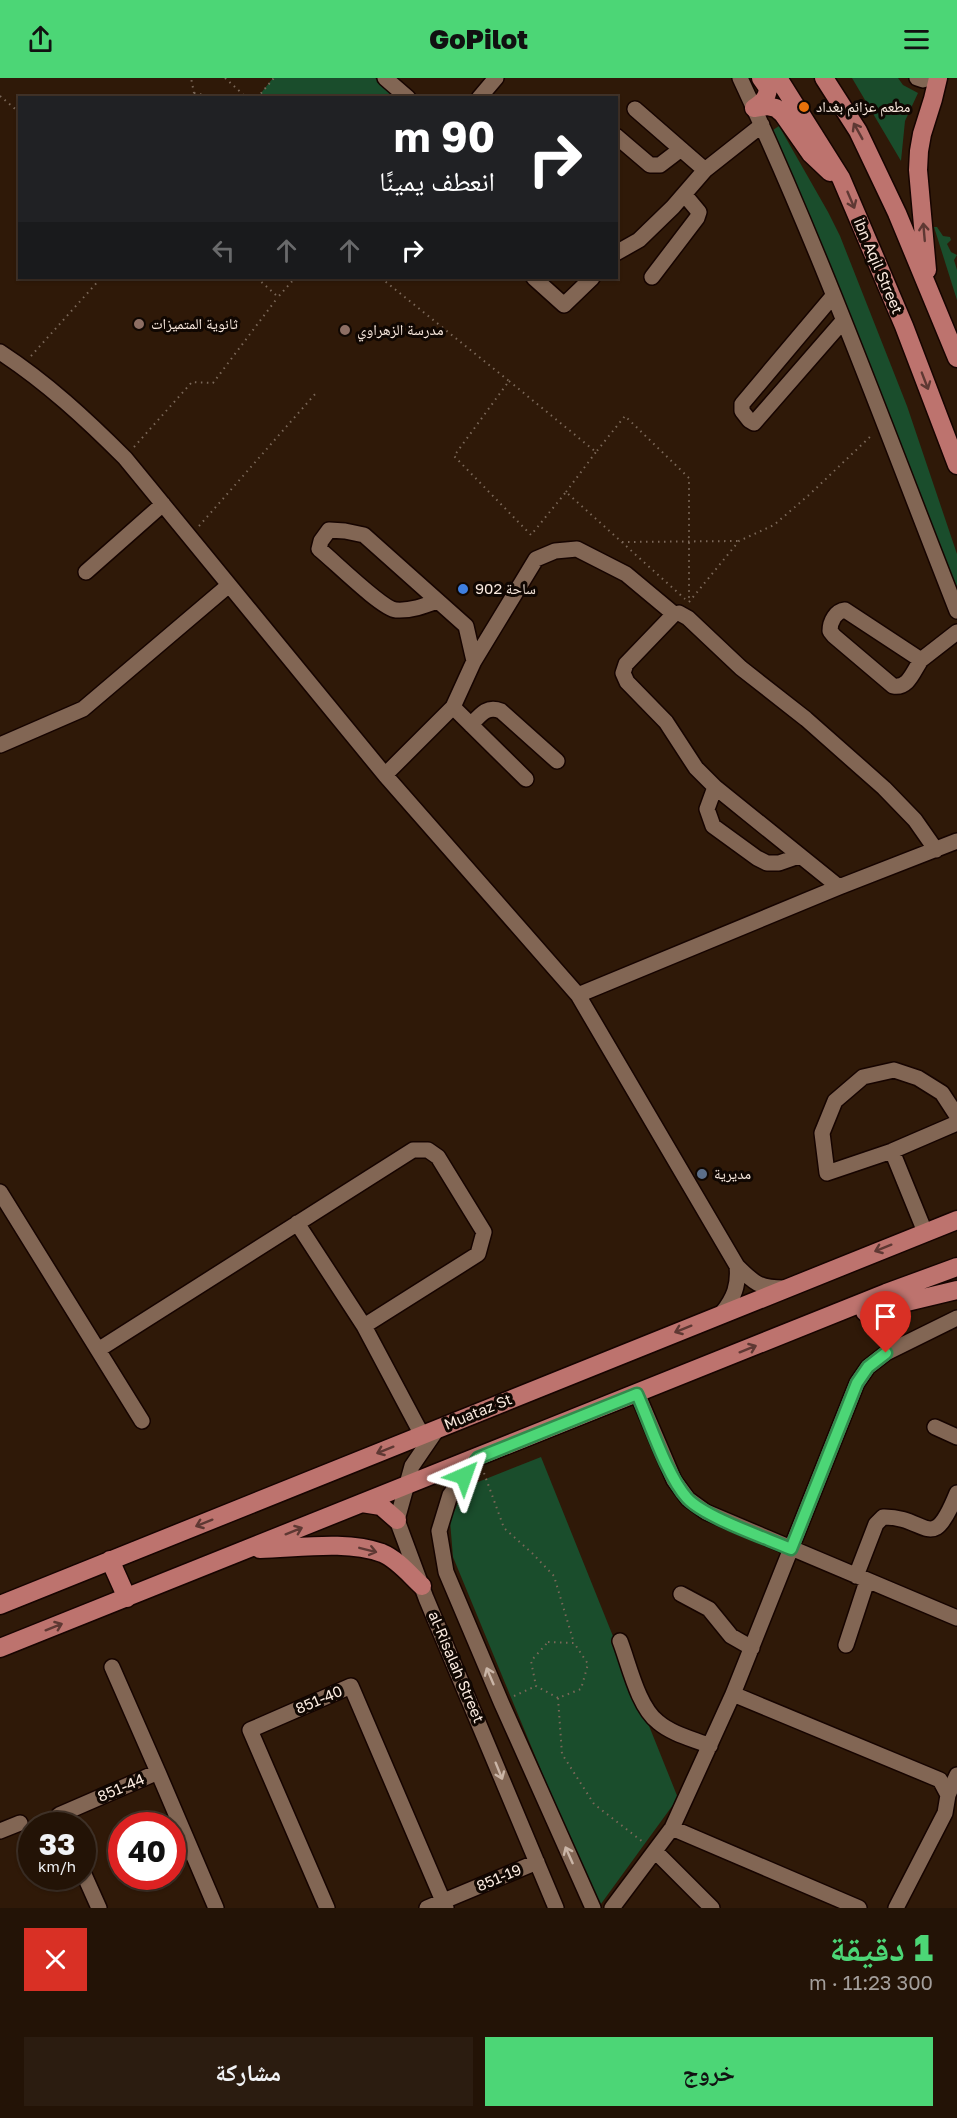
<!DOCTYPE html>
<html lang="ar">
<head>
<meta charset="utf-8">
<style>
  body { margin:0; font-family:"Golos Text","Noto Naskh Arabic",sans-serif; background:#2b1c10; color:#f1f3f6; direction:rtl; height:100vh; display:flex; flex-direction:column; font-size:22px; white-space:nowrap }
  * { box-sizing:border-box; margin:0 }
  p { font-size:20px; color:#a39e9b }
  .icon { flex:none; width:33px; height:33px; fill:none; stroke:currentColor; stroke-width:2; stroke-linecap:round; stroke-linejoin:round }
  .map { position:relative; height:1830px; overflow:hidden; direction:ltr }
  .details { display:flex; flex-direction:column; background:#231306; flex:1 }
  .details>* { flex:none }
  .top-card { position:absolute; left:18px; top:18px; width:600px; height:183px; border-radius:0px; box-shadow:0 2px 4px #0004,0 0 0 2px #403228; direction:rtl; background:#202124; color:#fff; overflow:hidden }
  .speed { position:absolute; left:18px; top:1734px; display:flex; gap:12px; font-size:30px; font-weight:700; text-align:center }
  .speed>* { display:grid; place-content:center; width:78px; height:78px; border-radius:50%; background:#231306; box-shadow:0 2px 4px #0004,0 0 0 2px #403228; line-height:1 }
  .speed small { font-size:15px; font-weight:400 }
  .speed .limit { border:9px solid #d22; background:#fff; color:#111 }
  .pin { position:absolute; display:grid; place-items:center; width:51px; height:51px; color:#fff; margin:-62px -26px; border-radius:50% 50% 50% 0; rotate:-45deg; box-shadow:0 0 6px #0007 }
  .pin .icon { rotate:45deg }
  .me { position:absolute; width:66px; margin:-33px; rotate:43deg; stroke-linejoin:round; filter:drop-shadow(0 0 4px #0008) }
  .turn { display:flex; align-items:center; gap:21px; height:126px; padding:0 24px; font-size:27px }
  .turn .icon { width:78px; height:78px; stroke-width:2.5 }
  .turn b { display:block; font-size:42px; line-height:51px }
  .lanes { display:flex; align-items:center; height:57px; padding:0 24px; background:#0003; justify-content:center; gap:30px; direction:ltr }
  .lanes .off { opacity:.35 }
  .round { display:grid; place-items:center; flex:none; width:63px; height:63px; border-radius:0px; background:#2b1c10 }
  .head { display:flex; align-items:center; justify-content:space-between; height:102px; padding:0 24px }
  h1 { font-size:36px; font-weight:800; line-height:45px; color:#4cd676 }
  .action { display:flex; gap:12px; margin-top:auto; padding:12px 24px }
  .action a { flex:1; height:69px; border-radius:0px; background:#4cd676; color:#111; font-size:24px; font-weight:800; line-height:69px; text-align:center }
  .action a+a { background:#2b1c10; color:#f1f3f6 }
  header { display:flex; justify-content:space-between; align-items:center; height:78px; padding:0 24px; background:#4cd676; color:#111; font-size:27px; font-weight:800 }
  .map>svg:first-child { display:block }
  .green { fill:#1a4d2c }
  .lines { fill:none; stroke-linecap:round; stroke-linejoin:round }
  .minor-casing { stroke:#160400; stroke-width:18 }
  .major-casing { stroke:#160400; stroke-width:21 }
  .path { stroke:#7b6859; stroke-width:2; stroke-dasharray:1.5 4.5; stroke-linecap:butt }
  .minor { stroke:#826654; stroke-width:15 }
  .major { stroke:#bd736e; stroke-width:18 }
  .oneway { stroke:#5e3833 }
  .oneway2 { stroke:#cab5a7 }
  .route-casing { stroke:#318b4d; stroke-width:15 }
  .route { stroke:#4cd676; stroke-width:10 }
  .food-dot { fill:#e8710a; stroke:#100702; stroke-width:2 }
  .education-dot { fill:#8d6e63; stroke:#100702; stroke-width:2 }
  .shop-dot { fill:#3f7fe0; stroke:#100702; stroke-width:2 }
  .service-dot { fill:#5c6f8a; stroke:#100702; stroke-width:2 }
  .labels { text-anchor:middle; stroke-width:6; stroke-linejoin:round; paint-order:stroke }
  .poi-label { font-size:15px; fill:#faeadf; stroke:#100702; text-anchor:start }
  .street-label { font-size:15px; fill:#faeadf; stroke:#100702 }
</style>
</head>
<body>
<header><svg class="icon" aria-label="menu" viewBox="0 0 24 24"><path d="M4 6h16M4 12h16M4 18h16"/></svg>GoPilot<svg class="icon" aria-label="share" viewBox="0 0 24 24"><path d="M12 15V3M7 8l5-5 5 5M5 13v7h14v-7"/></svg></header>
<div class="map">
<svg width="957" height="1830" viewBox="0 0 957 1830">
  <rect width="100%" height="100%" fill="#2f1908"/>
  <!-- green -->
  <path class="green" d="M273 0H375L398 19 257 20Z
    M852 0H898L903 7 918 15 905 43 901 83Z
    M779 48 828 134 840 158 907 328 957 476V510L773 52Z
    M934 149H937L943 158 950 159 951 162 947 166 951 174 957 177 954 182 957 192V222Z
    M541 1379 678 1720 598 1830 453 1479 450 1443 459 1422 473 1406Z"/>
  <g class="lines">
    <defs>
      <path id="minor" d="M385 0 408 20
        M740 0C821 173 887 355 957 533
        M917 0 923 2 929 0
        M479 20 496 0
        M635 31 705 92
        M616 58 650 87H660L681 71
        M616 175 639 162 673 129 705 92 762 47
        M652 199 697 140 699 134 684 116
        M534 200 564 227 592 200
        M833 218 742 326V333L749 342 754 345 843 243
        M0 274C46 304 86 341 125 380L385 697 578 917 737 1188C754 1205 759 1210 784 1210
        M86 494 163 426
        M921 582C913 594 908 611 893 608L834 558 830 553C830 543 836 533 845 532L921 582 957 554
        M474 583 536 481 555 473 577 471 626 496 674 536
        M453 629 526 701
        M471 647C480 637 487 627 501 633L557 683
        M0 667 83 631 229 507
        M385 697 453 629 474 583 466 548 364 457 345 453 329 452 321 463 319 471C333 482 382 531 396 532 411 533 424 528 437 523
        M715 709 707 731 713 748 757 780 767 785H779L799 778
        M839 809 715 709 696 690 666 644 627 604 623 595 626 586 674 536 679 535 688 540 741 590 806 641 884 710 915 742 936 772
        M578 917 839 809 957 763
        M957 1038 942 1015 918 1000 894 992 863 999 835 1023 822 1055 827 1095 892 1073 957 1045
        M892 1073 925 1154
        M0 1114 142 1343
        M297 1145 364 1248 422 1357
        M722 1235C734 1220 739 1207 737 1188
        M98 1272 413 1072H428L438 1079 484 1154 478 1176 364 1248
        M637 1315 674 1402 688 1421 706 1434 957 1540
        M935 1349 957 1359
        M438 1350 412 1388 397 1442 426 1520 556 1830
        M478 1380 450 1417 439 1453 446 1494 501 1624 593 1830
        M856 1498 876 1446 883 1439C928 1438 931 1479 957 1415
        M681 1516 709 1531 731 1558 752 1570
        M620 1563C629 1586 638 1629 658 1644 672 1656 693 1661 710 1668
        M846 1567 867 1503
        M112 1589 158 1694
        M733 1616 940 1702 948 1717 945 1735 896 1830
        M948 1717 957 1697
        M64 1748 59 1737 158 1694 216 1830
        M672 1750 859 1830
        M0 1753 20 1745
        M656 1774 712 1830
        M82 1792 99 1830
        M327 1830 250 1652 351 1608 446 1830
        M427 1830 537 1784
        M612 1830 672 1750 733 1616 857 1305 868 1289 886 1275 957 1240"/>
      <path id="major" d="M778 0 841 100 904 248 957 387
        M824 0 858 53 897 135 957 280
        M754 30 767 28 776 30 783 36 811 76 830 94
        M754 30C763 24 767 21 768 10L761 0
        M927 192 918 92 919 73 922 56 933 21 938 0
        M865 1234 957 1212
        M362 1425 381 1428 397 1442
        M260 1471C298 1470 347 1462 382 1475 397 1481 410 1497 422 1508
        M110 1482 127 1520
        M0 1527 957 1142
        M0 1570 886 1215 957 1189"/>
    </defs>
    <!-- minor casing -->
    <use href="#minor" class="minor-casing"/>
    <!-- major casing -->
    <use href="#major" class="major-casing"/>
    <!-- path -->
    <path class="path" d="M225 0 247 20
      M194 15 220 20
      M0 18 20 35
      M190 20 194 15 191 0
      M257 20 274 0
      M257 200 278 219 295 200
      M381 200 509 303 454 378 531 457 566 414 685 521
      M31 278 101 200
      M509 303 596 374 625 338 689 400V524
      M134 369 192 304 213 305 278 219
      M566 414 596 374
      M199 448 316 315
      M622 464 739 463
      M689 524 739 463 774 447 810 416 873 356
      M484 1395 504 1450 532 1475 554 1498 574 1565
      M548 1564 574 1565 588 1586 581 1611 558 1620 536 1608 531 1583Z
      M514 1618 536 1608
      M558 1620 562 1676 594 1726 643 1764"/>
    <!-- minor -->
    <use href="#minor" class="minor"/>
    <!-- major -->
    <use href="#major" class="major"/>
  </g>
  <!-- one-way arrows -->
  <defs><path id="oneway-shaft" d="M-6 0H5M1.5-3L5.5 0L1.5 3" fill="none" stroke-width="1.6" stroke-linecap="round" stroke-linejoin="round" transform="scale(1.5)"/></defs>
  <g class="oneway">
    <use href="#oneway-shaft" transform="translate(858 53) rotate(-119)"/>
    <use href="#oneway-shaft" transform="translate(851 122) rotate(67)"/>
    <use href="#oneway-shaft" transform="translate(924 154) rotate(-95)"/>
    <use href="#oneway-shaft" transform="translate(925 303) rotate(69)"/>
    <use href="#oneway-shaft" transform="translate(883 1170) rotate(158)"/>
    <use href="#oneway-shaft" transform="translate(683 1251) rotate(158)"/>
    <use href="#oneway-shaft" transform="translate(748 1271) rotate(-22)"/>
    <use href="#oneway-shaft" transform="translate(385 1372) rotate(158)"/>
    <use href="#oneway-shaft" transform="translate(204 1445) rotate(158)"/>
    <use href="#oneway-shaft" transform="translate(294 1453) rotate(-22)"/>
    <use href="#oneway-shaft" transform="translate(368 1472) rotate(14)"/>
    <use href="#oneway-shaft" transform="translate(54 1549) rotate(-22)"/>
  </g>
  <g class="oneway2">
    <use href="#oneway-shaft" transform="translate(490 1598) rotate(-113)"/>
    <use href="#oneway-shaft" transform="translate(499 1693) rotate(68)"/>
    <use href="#oneway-shaft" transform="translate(569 1777) rotate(-114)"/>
  </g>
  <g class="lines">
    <defs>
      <path id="route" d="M464 1398 478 1380 637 1316C650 1345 667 1398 687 1420 704 1439 766 1460 791 1471L857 1305 868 1289 886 1275"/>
    </defs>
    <!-- route casing -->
    <use href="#route" class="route-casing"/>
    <!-- route -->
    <use href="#route" class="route"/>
  </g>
  <!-- markers -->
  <circle class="food-dot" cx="804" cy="29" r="6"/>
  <g class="education-dot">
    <circle cx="139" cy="246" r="6"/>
    <circle cx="345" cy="252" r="6"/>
  </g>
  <circle class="shop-dot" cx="463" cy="511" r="6"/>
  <circle class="service-dot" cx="702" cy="1096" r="6"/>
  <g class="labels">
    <!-- poi labels -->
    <g class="poi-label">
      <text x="816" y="34">مطعم عزائم بغداد</text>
      <text x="151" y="251">ثانوية المتميزات</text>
      <text x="357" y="257">مدرسة الزهراوي</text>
      <text x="475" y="516">ساحة 902</text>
      <text x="714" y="1101">مديرية</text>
    </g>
    <!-- street labels -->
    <g class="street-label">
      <text transform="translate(878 188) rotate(67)" y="5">ibn Aqil Street</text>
      <text transform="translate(478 1334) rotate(-22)" y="5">Muataz St</text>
      <text transform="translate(456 1589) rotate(67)" y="5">al-Risalah Street</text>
      <text transform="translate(319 1622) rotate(-23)" y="5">851-40</text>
      <text transform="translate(121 1710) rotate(-23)" y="5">851-44</text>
      <text transform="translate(499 1800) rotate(-23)" y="5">851-19</text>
    </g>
  </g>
</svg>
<div class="speed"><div>33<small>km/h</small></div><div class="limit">40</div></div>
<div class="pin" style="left:886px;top:1275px;background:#d93025"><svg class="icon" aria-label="arrive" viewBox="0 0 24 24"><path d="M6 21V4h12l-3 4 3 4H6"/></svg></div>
<svg class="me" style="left:464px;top:1398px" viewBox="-20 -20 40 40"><path d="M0-17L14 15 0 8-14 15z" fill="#4cd676" stroke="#fff" stroke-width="4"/></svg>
<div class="top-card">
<div class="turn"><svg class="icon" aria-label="right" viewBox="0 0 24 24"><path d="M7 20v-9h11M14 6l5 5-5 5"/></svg><div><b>90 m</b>انعطف يمينًا</div></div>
<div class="lanes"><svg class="icon off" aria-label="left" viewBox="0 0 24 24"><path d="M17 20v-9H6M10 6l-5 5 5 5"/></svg><svg class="icon off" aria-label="ahead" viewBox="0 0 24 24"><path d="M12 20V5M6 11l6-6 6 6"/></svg><svg class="icon off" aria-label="ahead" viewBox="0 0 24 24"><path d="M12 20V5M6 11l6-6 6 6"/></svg><svg class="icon" aria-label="right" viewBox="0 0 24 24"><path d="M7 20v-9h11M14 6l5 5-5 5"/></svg></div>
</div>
</div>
<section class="details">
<div class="head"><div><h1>1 دقيقة</h1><p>300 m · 11:23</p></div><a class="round" style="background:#d93025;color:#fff"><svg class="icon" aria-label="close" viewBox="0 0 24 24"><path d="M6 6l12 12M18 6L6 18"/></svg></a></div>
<div class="action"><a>خروج</a><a>مشاركة</a></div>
</section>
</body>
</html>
